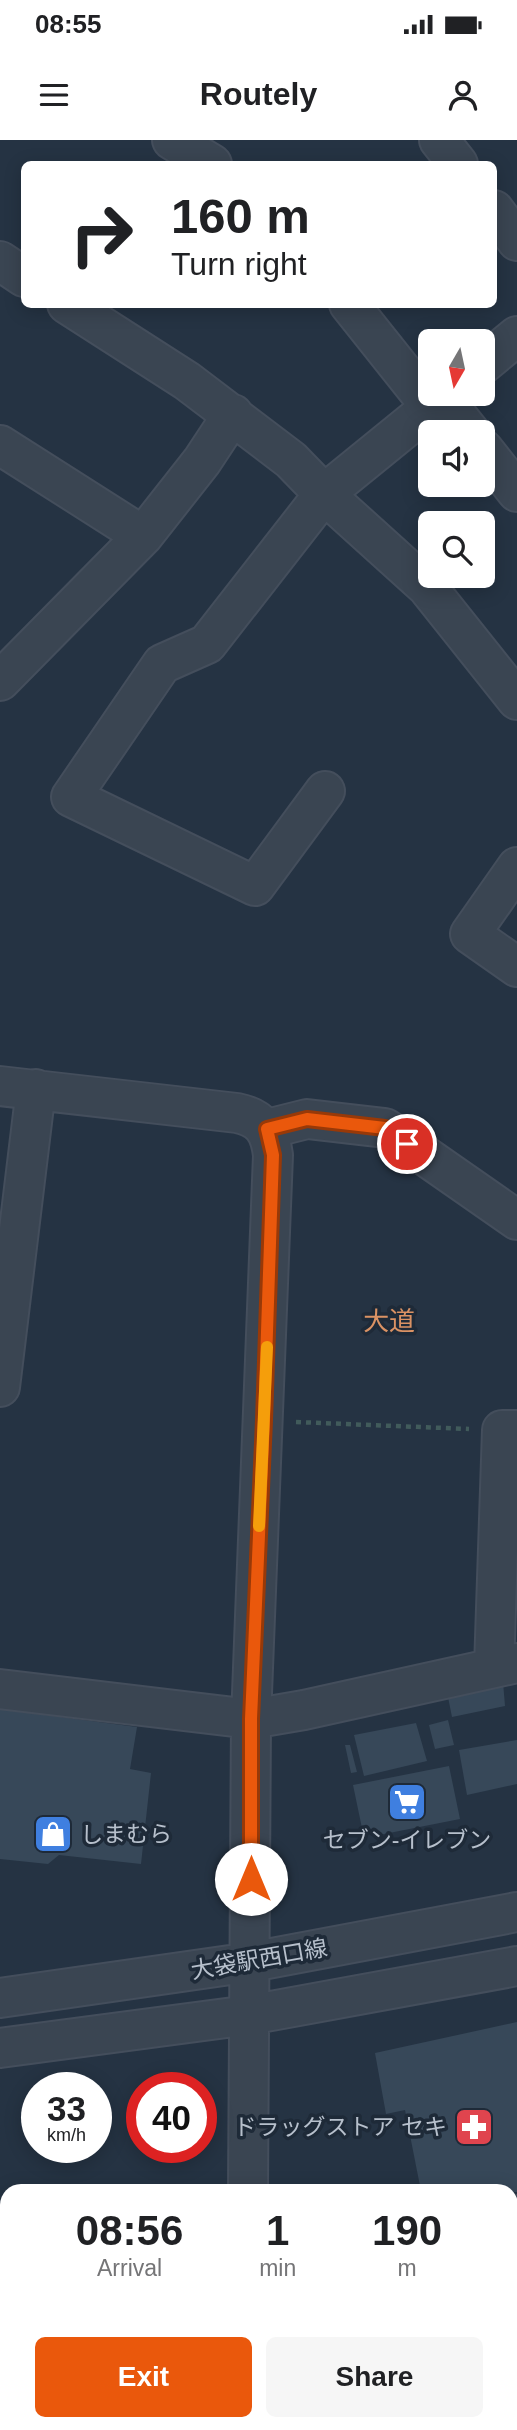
<!DOCTYPE html>
<html lang="en">
<head>
<meta charset="utf-8">
<style>
  body { margin:0; font-family:Arial,"Noto Sans JP",sans-serif; background:#f6f6f6; color:#202124; height:100vh; display:flex; flex-direction:column; font-size:26px; white-space:nowrap }
  * { box-sizing:border-box; margin:0 }
  p { font-size:23px; color:#757577 }
  .icon { flex:none; width:38px; height:38px; fill:none; stroke:currentColor; stroke-width:2; stroke-linecap:round; stroke-linejoin:round }
  .map { position:relative; flex:1; overflow:hidden }
  .side { position:absolute; left:0px; top:2044px; width:518px; height:247px; display:flex; flex-direction:column; background:#fff; border-radius:21px 21px 0 0; box-shadow:0 4px 18px #0003 }
  .side>* { flex:none }
  .hud { position:absolute; left:21px; top:21px; width:476px; height:147px; border-radius:10px; box-shadow:0 4px 18px #0003; background:#fff; color:#202124; overflow:hidden }
  .needle { width:46px; rotate:189deg }
  .buttons { position:absolute; left:418px; top:189px; display:grid; gap:14px }
  .buttons a { display:grid; place-items:center; width:77px; height:77px; border-radius:10px; background:#fff; box-shadow:0 4px 18px #0003; font-size:35px }
  .speed { position:absolute; left:21px; top:1932px; display:flex; gap:14px; font-size:35px; font-weight:700; text-align:center }
  .speed>* { display:grid; place-content:center; width:91px; height:91px; border-radius:50%; background:#fff; box-shadow:0 4px 18px #0003; line-height:1 }
  .speed small { font-size:18px; font-weight:400 }
  .speed .limit { border:10px solid #d22; background:#fff; color:#111 }
  .pin { position:absolute; display:grid; place-items:center; width:60px; height:60px; color:#fff; margin:-30px; border:4px solid #fff; border-radius:50%; box-shadow:0 2px 7px #0007 }
  .me { position:absolute; width:77px; margin:-38px; rotate:0deg; stroke-linejoin:round; filter:drop-shadow(0 0 5px #0008) }
  .turn { display:flex; align-items:center; gap:24px; height:147px; padding:0 35px; font-size:32px }
  .turn .icon { width:91px; height:91px; stroke-width:2.5 }
  .turn b { display:block; font-size:49px; line-height:60px }
  .eta { display:flex; justify-content:space-evenly; align-items:center; height:119px; text-align:center }
  .eta b { font-size:42px; font-weight:600; line-height:49px }
  .action { display:flex; gap:14px; margin-top:auto; padding:14px 35px }
  .action a { flex:1; height:80px; border-radius:10px; background:#ea580c; color:#fff; font-size:28px; font-weight:600; line-height:80px; text-align:center }
  .action a+a { background:#f6f6f6; color:#202124 }
  .status { display:flex; justify-content:space-between; align-items:center; height:49px; padding:0 35px; background:#fff; direction:ltr }
  .status svg { height:19px; fill:currentColor }
  header { display:flex; justify-content:space-between; align-items:center; height:91px; padding:0 35px; background:#fff; font-size:32px; font-weight:600 }
  .map>svg:first-child { display:block }
  .water { fill:#172b42 }
  .building { fill:#374859 }
  .lines { fill:none; stroke-linecap:round; stroke-linejoin:round }
  .minor-casing { stroke:#444e5c; stroke-width:42 }
  .path { stroke:#415b5b; stroke-width:4.5; stroke-dasharray:5 5; stroke-linecap:butt }
  .minor { stroke:#3a4552; stroke-width:38 }
  .route-casing { stroke:#983908; stroke-width:18 }
  .route { stroke:#ea580c; stroke-width:12 }
  .slow { stroke:#f59e0b; stroke-width:12 }
  .labels { text-anchor:middle; stroke-width:7; stroke-linejoin:round; paint-order:stroke }
  .poi-label { font-size:23px; fill:#b7c0cc; stroke:#1e2a38; text-anchor:start }
  .street-label { font-size:23px; fill:#b7c0cc; stroke:#1e2a38 }
  .quarter-label { font-size:26px; fill:#da9264; stroke:#1e2a38 }
</style>
</head>
<body>
<div class="status"><b>08:55</b><svg viewBox="0 0 49 12"><path d="M0 12V9h3v3zM5 12V6h3v6zM10 12V3h3v9zM15 12V0h3v12zM26 1h20v11H26zM47 4h2v5h-2z"/></svg></div>
<header><svg class="icon" aria-label="menu" viewBox="0 0 24 24"><path d="M4 6h16M4 12h16M4 18h16"/></svg>Routely<svg class="icon" aria-label="person" viewBox="0 0 24 24"><circle cx="12" cy="8" r="4"/><path d="M4 21q1-7 8-7t8 7"/></svg></header>
<div class="map">
<svg width="517" height="2290" viewBox="0 0 517 2290">
  <rect width="100%" height="100%" fill="#253343"/>
  <!-- water -->
  <path class="water" d="M7 2233V2284H56V2290H0V2234Z"/>
  <!-- building -->
  <path class="building" d="M503 1542 505 1566 452 1577 447 1552Z
    M0 1569 137 1587 130 1629 151 1633 141 1724 59 1715 48 1724 0 1719Z
    M448 1580 454 1605 435 1609 429 1585Z
    M416 1583 427 1621 364 1636 354 1595Z
    M517 1600V1644L467 1655 459 1610Z
    M345 1605H350L357 1632 351 1633Z
    M449 1626 460 1679 379 1695 378 1690 363 1693 353 1645Z
    M517 1882V2052L421 2051 405 1970 386 1974 375 1913Z"/>
  <g class="lines">
    <defs>
      <path id="minor" d="M172 0 212 24
        M439 0 458 24
        M494 70 517 101
        M0 121 24 137
        M67 164 187 241 291 320 324 354 427 447 517 560
        M349 164 431 267
        M483 224 517 196
        M442 257 470 292
        M0 305 143 396
        M483 309 517 352
        M0 541 143 396 202 321 233 274
        M325 651 255 746 71 657 162 524 207 504 324 354 447 254
        M517 727 470 794 517 827
        M0 946 237 973C262 978 270 991 273 1015L251 1579 248 2051
        M267 989 307 979 385 988 517 1080
        M0 1247 36 949
        M494 1528 502 1290H517
        M0 1549 251 1579 304 1570 517 1523
        M0 1858 251 1822 517 1772
        M0 1908 249 1875 517 1826
        M511 2076 517 2075
        M236 2290 237 2284
        M457 2290 458 2284"/>
    </defs>
    <!-- minor casing -->
    <use href="#minor" class="minor-casing"/>
    <!-- path -->
    <path class="path" d="M296 1282 469 1289"/>
    <!-- minor -->
    <use href="#minor" class="minor"/>
  </g>
  <g class="lines">
    <defs>
      <path id="route" d="M251 1739V1579L264 1280 273 1015 267 989 307 979 385 988 407 1004"/>
    </defs>
    <!-- route casing -->
    <use href="#route" class="route-casing"/>
    <!-- route -->
    <use href="#route" class="route"/>
    <!-- slow -->
    <path class="slow" d="M259 1386 267 1207"/>
  </g>
  <!-- icons -->
  <defs>
    <symbol id="supermarket-square" viewBox="-11 -11 22 22"><rect x="-9" y="-9" width="18" height="18" rx="4" fill="#3f7fe0" stroke="#1e2a38"/><path d="M-6-5.5h2.5l.6 2H6L4.5 2H-2.5L-4.4-4H-6ZM-1.5 3.2a1.3 1.3 0 1 0 .1 0ZM3 3.2a1.3 1.3 0 1 0 .1 0Z" fill="#fff"/></symbol>
    <symbol id="shop-square" viewBox="-11 -11 22 22"><rect x="-9" y="-9" width="18" height="18" rx="4" fill="#3f7fe0" stroke="#1e2a38"/><path d="M-5-2.5h2.3a2.7 3.5 0 0 1 5.4 0H5L5.5 6h-11ZM-1.5-2.5h3a1.5 2.3 0 0 0-3 0Z" fill="#fff"/></symbol>
    <symbol id="pharmacy-square" viewBox="-11 -11 22 22"><rect x="-9" y="-9" width="18" height="18" rx="4" fill="#e0444e" stroke="#1e2a38"/><path d="M-2-6h4v4h4v4h-4v4h-4v-4h-4v-4h4Z" fill="#fff"/></symbol>
  </defs>
  <g fill-rule="evenodd">
    <use href="#supermarket-square" x="385" y="1640" width="44" height="44"/>
    <use href="#shop-square" x="31" y="1672" width="44" height="44"/>
    <use href="#pharmacy-square" x="452" y="1965" width="44" height="44"/>
  </g>
  <g class="labels">
    <!-- poi labels -->
    <g class="poi-label">
      <text x="80" y="1702">しまむら</text>
      <text x="407" y="1708" text-anchor="middle">セブン-イレブン</text>
      <text x="447" y="1995" text-anchor="end">ドラッグストア セキ</text>
    </g>
    <!-- street labels -->
    <g class="street-label">
      <text transform="translate(259 1819) rotate(-10)" y="8">大袋駅西口線</text>
    </g>
    <!-- quarter labels -->
    <g class="quarter-label">
      <text x="389" y="1190">大道</text>
    </g>
  </g>
</svg>
<div class="buttons">
<a><svg class="needle" viewBox="-14 -14 28 28"><path d="M0-13l5 13h-10z" fill="#e53935"/><path d="M0 13l5-13h-10z" fill="#757577"/></svg></a>
<a><svg class="icon" aria-label="sound" viewBox="0 0 24 24"><path d="M4 9h4l5-4v14l-5-4H4zM17 9q2 3 0 6"/></svg></a>
<a><svg class="icon" aria-label="search" viewBox="0 0 24 24"><circle cx="10" cy="10" r="6"/><path d="M15 15l6 6"/></svg></a>
</div>
<div class="speed"><div>33<small>km/h</small></div><div class="limit">40</div></div>
<div class="pin" style="left:407px;top:1004px;background:#d93025"><svg class="icon" aria-label="arrive" viewBox="0 0 24 24"><path d="M6 21V4h12l-3 4 3 4H6"/></svg></div>
<svg class="me" style="left:251px;top:1739px" viewBox="-20 -20 40 40"><circle r="19" fill="#fff"/><path d="M0-13L10 11 0 6-10 11z" fill="#ea580c"/></svg>
<div class="hud">
<div class="turn"><svg class="icon" aria-label="right" viewBox="0 0 24 24"><path d="M7 20v-9h11M14 6l5 5-5 5"/></svg><div><b>160 m</b>Turn right</div></div>
</div>
<section class="side">
<div class="eta">
<div><b>08:56</b><p>Arrival</p></div>
<div><b>1</b><p>min</p></div>
<div><b>190</b><p>m</p></div>
</div>
<div class="action"><a>Exit</a><a>Share</a></div>
</section>
</div>
</body>
</html>
